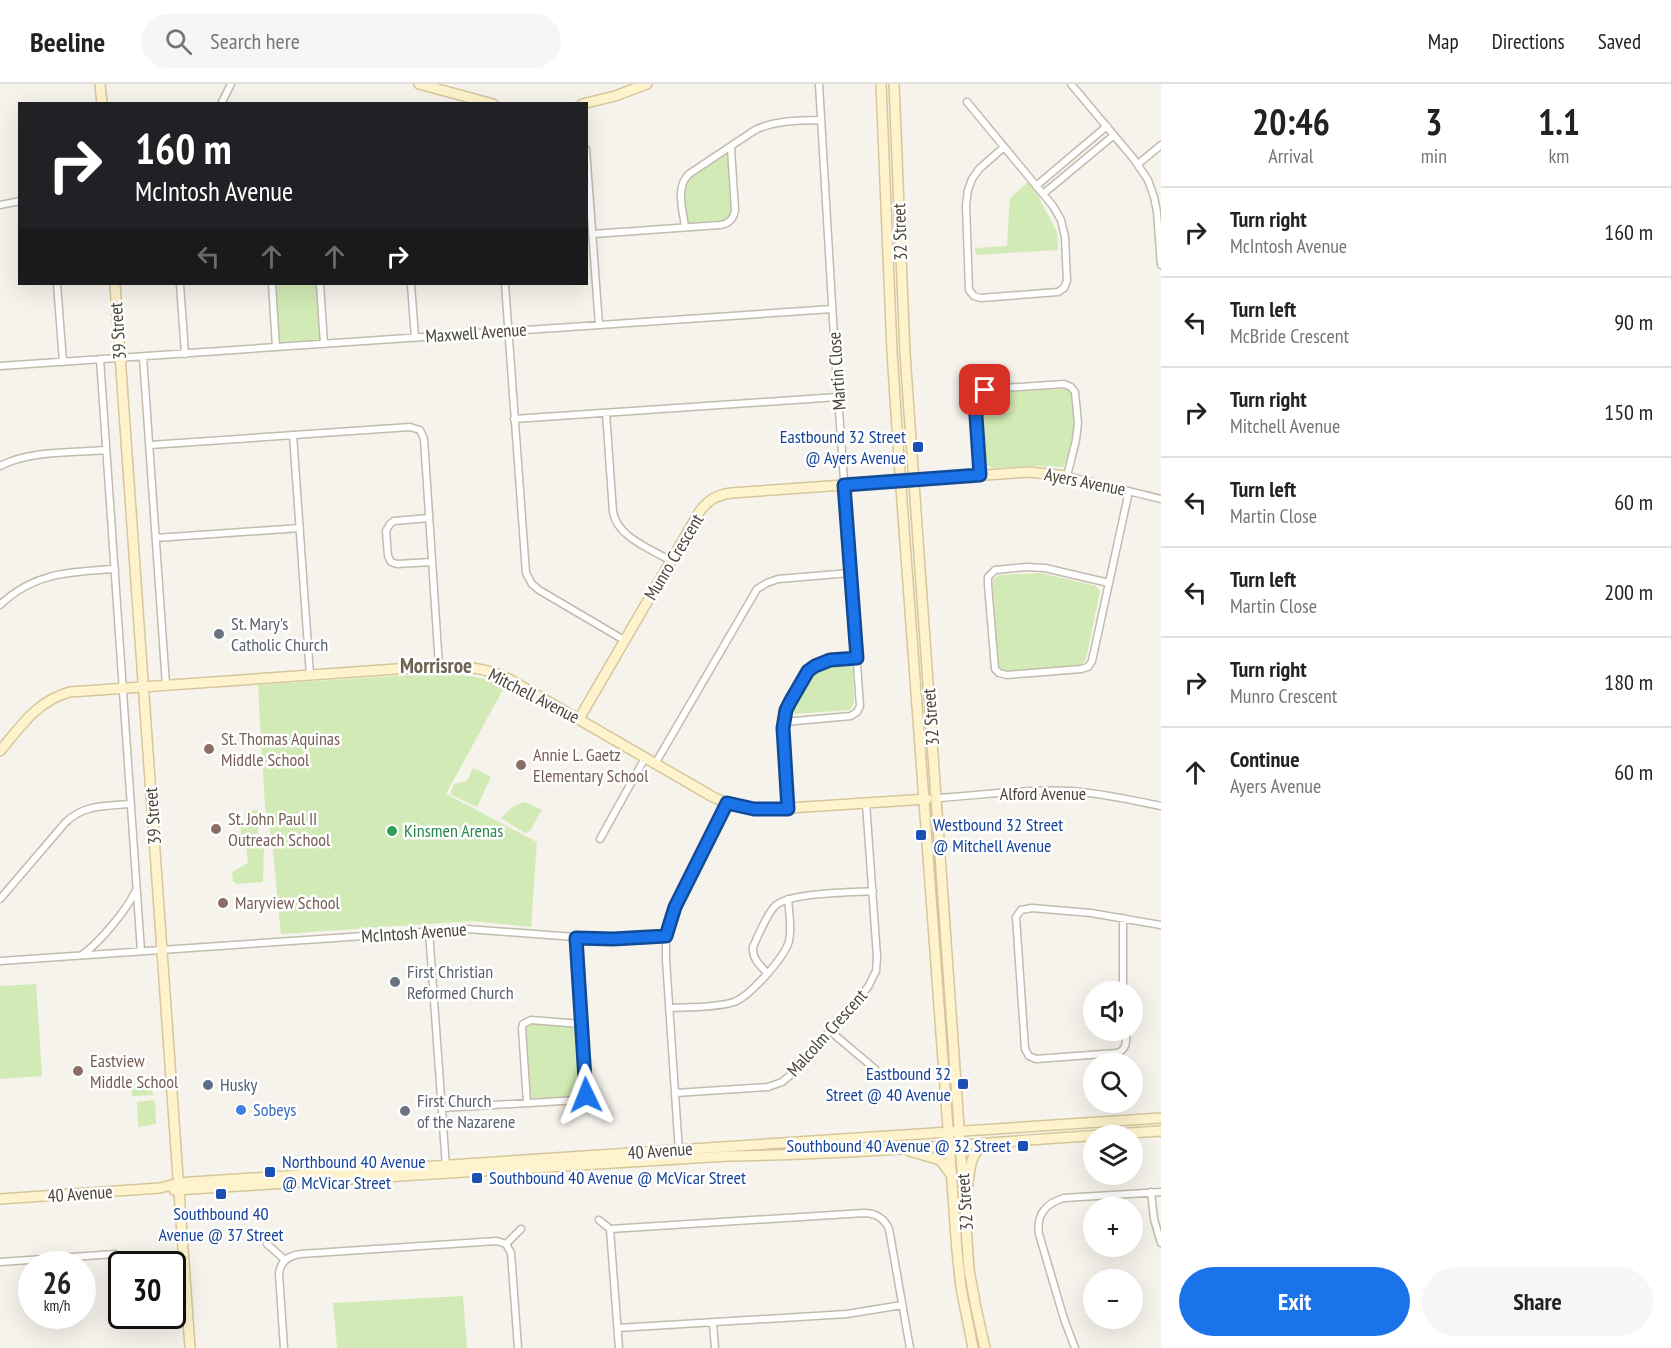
<!DOCTYPE html>
<html lang="en">
<head>
<meta charset="utf-8">
<style>
  body { margin:0; font-family:"PT Sans Narrow",sans-serif; background:#f6f6f6; color:#222; height:100vh; display:flex; flex-direction:column; font-size:22px; white-space:nowrap }
  * { box-sizing:border-box; margin:0 }
  p { font-size:20px; color:#767676 }
  .icon { flex:none; width:33px; height:33px; fill:none; stroke:currentColor; stroke-width:2; stroke-linecap:round; stroke-linejoin:round }
  .map { position:relative; flex:1; overflow:hidden }
  .sheet { display:flex; flex-direction:column; background:#fff; width:510px }
  .sheet>* { flex:none }
  .guide { position:absolute; left:18px; top:18px; width:570px; height:183px; border-radius:0px; box-shadow:0 6px 24px #0002; background:#202124; color:#fff; overflow:hidden }
  .buttons { position:absolute; left:1083px; top:897px; display:grid; gap:12px }
  .buttons a { display:grid; place-items:center; width:60px; height:60px; border-radius:50%; background:#fff; box-shadow:0 6px 24px #0002; font-size:30px }
  .speed { position:absolute; left:18px; top:1167px; display:flex; gap:12px; font-size:30px; font-weight:700; text-align:center }
  .speed>* { display:grid; place-content:center; width:78px; height:78px; border-radius:50%; background:#fff; box-shadow:0 6px 24px #0002; line-height:1 }
  .speed small { font-size:15px; font-weight:400 }
  .speed .limit { border:3px solid #111; border-radius:9px; background:#fff; color:#111 }
  .pin { position:absolute; display:grid; place-items:center; width:51px; height:51px; color:#fff; margin:-26px; border-radius:12px; box-shadow:0 3px 9px #0006 }
  .me { position:absolute; width:66px; margin:-33px; rotate:358deg; stroke-linejoin:round; filter:drop-shadow(0 0 4px #0008) }
  .turn { display:flex; align-items:center; gap:21px; height:126px; padding:0 18px; font-size:27px }
  .turn .icon { width:78px; height:78px; stroke-width:2.5 }
  .turn b { display:block; font-size:42px; line-height:51px }
  .lanes { display:flex; align-items:center; height:57px; padding:0 18px; background:#0003; justify-content:center; gap:30px; direction:ltr }
  .lanes .off { opacity:.35 }
  .eta { display:flex; justify-content:space-evenly; align-items:center; height:102px; text-align:center }
  .eta b { font-size:36px; font-weight:600; line-height:42px }
  .cta { display:flex; gap:12px; margin-top:auto; padding:12px 18px }
  .cta a { flex:1; height:69px; border-radius:36px; background:#1a73e8; color:#fff; font-size:24px; font-weight:600; line-height:69px; text-align:center }
  .cta a+a { background:#f6f6f6; color:#222 }
  ul { padding:0; list-style:none }
  li { display:flex; align-items:center; gap:18px; height:90px; padding:0 18px; border-top:2px solid #e0e0e0 }
  li div { flex:1 }
  li b { display:block; font-size:22px }
  li em { font-style:normal }
  header { display:flex; align-items:center; gap:36px; box-sizing:border-box; height:84px; padding:0 30px; background:#fff; border-bottom:2px solid #e0e0e0 }
  header strong { font-size:28px }
  nav { display:flex; gap:33px; margin-inline-start:auto; font-size:21px }
  .search { width:420px; height:54px; background:#f6f6f6; display:flex; align-items:center; gap:15px; box-sizing:border-box; padding:0 21px; border-radius:33px; color:#767676; font-size:22px }
  main { display:flex; flex:1; min-height:0 }
  .map>svg:first-child { display:block }
  .green { fill:#d2eab5 }
  .lines { fill:none; stroke-linecap:round; stroke-linejoin:round }
  .street-casing { stroke:#c2bbae; stroke-width:9 }
  .secondary-casing { stroke:#d6c79b; stroke-width:12 }
  .street { stroke:#fff; stroke-width:6 }
  .secondary { stroke:#fff3cd; stroke-width:9 }
  .route-casing { stroke:#114b97; stroke-width:15 }
  .route { stroke:#1a73e8; stroke-width:10 }
  .transit-dot { fill:#1a4fb4; stroke:#fff; stroke-width:2 }
  .worship-dot { fill:#6b7280; stroke:#fff; stroke-width:2 }
  .education-dot { fill:#8d6e63; stroke:#fff; stroke-width:2 }
  .leisure-dot { fill:#2e9e5b; stroke:#fff; stroke-width:2 }
  .service-dot { fill:#5c6f8a; stroke:#fff; stroke-width:2 }
  .shop-dot { fill:#3f7fe0; stroke:#fff; stroke-width:2 }
  .labels { text-anchor:middle; stroke-width:5; stroke-linejoin:round; paint-order:stroke }
  .street-label { font-size:18px; fill:#4b4439; stroke:#fff }
  .transit-label { font-size:18px; fill:#164399; stroke:#fff; text-anchor:end }
  .worship-label { font-size:18px; fill:#5b616d; stroke:#fff; text-anchor:start }
  .education-label { font-size:18px; fill:#785e54; stroke:#fff; text-anchor:start }
  .leisure-label { font-size:18px; fill:#27864d; stroke:#fff; text-anchor:start }
  .service-label { font-size:18px; fill:#4e5e75; stroke:#fff; text-anchor:start }
  .shop-label { font-size:18px; fill:#366cbe; stroke:#fff; text-anchor:start }
  .quarter-label { font-size:21px; font-weight:bold; fill:#6e6250; stroke:#fff }
</style>
</head>
<body>
<header>
<strong>Beeline</strong>
<div class="search"><svg class="icon" aria-label="search" viewBox="0 0 24 24"><circle cx="10" cy="10" r="6"/><path d="M15 15l6 6"/></svg>Search here</div>
<nav><a>Map</a><a>Directions</a><a>Saved</a></nav>
</header>
<main>
<div class="map">
<svg width="1161" height="1264" viewBox="0 0 1161 1264">
  <rect width="100%" height="100%" fill="#f6f3ec"/>
  <!-- green -->
  <path class="green" d="M731 64 735 126 730 137 685 143 682 99 684 96Z
    M1028 98 1038 112 1057 148 1058 166 976 171 975 164 1007 162 1010 114Z
    M272 200H320L324 260 276 263Z
    M1059 305H1066L1071 309C1076 327 1074 368 1063 383L1027 382 995 384 988 382 985 376 981 323 983 312 990 309Z
    M1040 489 1096 502 1100 507 1086 575 1081 581 1005 587 1000 585 998 580 992 501 994 495 999 491Z
    M845 579 853 584 854 619 850 626 794 630 793 621 806 597 820 583Z
    M440 589C464 590 483 593 505 602L446 710 537 758 531 843 473 837 281 850 272 756 265 724 258 601Z
    M473 684 491 693 477 723 450 710 454 700 467 697Z
    M524 718 542 726 530 747 525 749 501 734 511 724Z
    M258 726V753H241L240 738 245 737V727Z
    M246 761H264L263 798 237 800 233 797 232 788 248 779Z
    M36 900 42 992 0 995V902Z
    M525 938 581 940 584 1014 527 1019Z
    M152 999 153 1011 132 1012 131 1001Z
    M153 1016 155 1017 156 1040 140 1043 138 1041 137 1018Z
    M463 1212 467 1264H337L333 1219Z"/>
  <g class="lines">
    <defs>
      <path id="street" d="M1071 0 1133 74 1148 96 1154 113 1157 128 1161 181
        M967 18 1053 122 1061 136 1065 153 1067 197 1064 204 1058 208 981 214 974 212 969 206 966 121 968 106 972 95 979 85 1004 63
        M221 20 231 0
        M586 65 599 241
        M1138 80 1161 61
        M1036 102 1107 42
        M1043 110 1114 51
        M0 121 20 117
        M685 143C683 126 675 103 689 90L755 46C775 36 799 37 821 36
        M593 150 720 141C729 140 734 134 735 126L731 64
        M57 200 63 278
        M180 200 185 270
        M272 200 276 263
        M320 200 324 260
        M411 200 415 254
        M505 200 526 489 532 500 539 506 624 556
        M143 273 166 601
        M100 275 141 867
        M0 282 832 225
        M606 329 613 428C617 453 651 465 671 477
        M514 335 838 313
        M293 351 310 591
        M150 361 410 343 420 346 424 355 439 582
        M0 382C30 366 73 369 106 366
        M980 391 975 322C976 312 979 307 990 305L1064 300 1071 303 1075 308 1078 339 1076 356 1067 392 1161 415
        M429 434 394 437 390 440 386 447 388 472 391 478 397 480 432 478
        M156 454 300 444
        M1109 499 1045 484 1026 483 995 486 988 493V501L995 585 999 589 1007 591 1081 585 1088 583 1092 577 1129 407
        M0 521C34 488 71 488 115 485
        M784 638 851 632 857 628 860 622 835 270 819 0
        M655 680 757 505 767 499 778 495 850 489
        M937 714C981 711 1026 705 1070 707 1101 709 1131 716 1161 722
        M788 725 783 648 785 631 788 622 805 592 815 582 830 576 857 574
        M600 755 645 674
        M0 815 65 739C84 720 106 722 131 720
        M1123 834V908
        M429 847 446 1083
        M82 871C99 859 127 826 136 806
        M0 877 467 845 602 855 666 852
        M767 889C760 881 752 875 753 863 758 852 767 830 775 822 790 808 851 809 873 807
        M669 924C689 923 715 924 734 918 749 913 785 873 789 857 792 843 789 828 788 815
        M1126 946C1126 956 1128 965 1117 969L1036 975 1029 972 1025 965 1016 833 1021 826 1032 824 1091 829 1161 841
        M830 947 875 985
        M675 1009 768 1003 782 998 793 989 868 903 876 887 877 873 866 719
        M527 1019 522 944 523 940 531 936 581 940
        M442 1024 579 1016 586 1011 576 854
        M679 1068 666 876V852L672 830 727 719
        M1151 1108 1154 1135 1161 1159
        M599 1136 610 1145 864 1129C876 1129 884 1134 889 1145L910 1264
        M610 1145 619 1264
        M267 1160 285 1176
        M506 1160 511 1169 518 1264
        M506 1160 521 1145
        M0 1178 115 1170
        M713 1239 715 1264
        M618 1244 847 1230 902 1221
        M284 1264 279 1190C280 1178 288 1172 300 1170L497 1157 506 1160
        M1075 1264 1064 1235 1039 1150C1036 1131 1046 1119 1064 1114L1161 1108"/>
      <path id="secondary" d="M100 0 102 20
        M419 0 493 20
        M881 0 892 268 900 390 957 1167 961 1204 973 1264
        M894 0 905 270 969 1186 976 1224 985 1264
        M582 20 615 12 647 0
        M115 200 190 1264
        M579 635 700 427C708 416 717 411 731 409L1028 388 1067 392
        M0 667C20 643 38 616 70 608L439 582C464 582 487 584 509 595L713 713C733 723 753 726 774 725L927 715
        M909 1067 940 1076 950 1089
        M968 1100C970 1084 970 1068 986 1060
        M174 1106 727 1072C872 1070 1016 1056 1161 1047
        M0 1115 160 1104 179 1099 192 1098 1161 1034"/>
    </defs>
    <!-- street casing -->
    <use href="#street" class="street-casing"/>
    <!-- secondary casing -->
    <use href="#secondary" class="secondary-casing"/>
    <!-- street -->
    <use href="#street" class="street"/>
    <!-- secondary -->
    <use href="#secondary" class="secondary"/>
  </g>
  <g class="lines">
    <defs>
      <path id="route" d="M586 1011 576 854 613 855 666 852 675 823 727 719 754 725H788L783 644 786 626 790 618 808 587 815 582 830 576 857 574 844 401 980 391 975 317 977 311 985 306"/>
    </defs>
    <!-- route casing -->
    <use href="#route" class="route-casing"/>
    <!-- route -->
    <use href="#route" class="route"/>
  </g>
  <!-- markers -->
  <g class="transit-dot">
    <rect x="912" y="357" width="12" height="12" rx="3"/>
    <rect x="915" y="745" width="12" height="12" rx="3"/>
    <rect x="957" y="994" width="12" height="12" rx="3"/>
    <rect x="1017" y="1056" width="12" height="12" rx="3"/>
    <rect x="264" y="1082" width="12" height="12" rx="3"/>
    <rect x="471" y="1088" width="12" height="12" rx="3"/>
    <rect x="215" y="1104" width="12" height="12" rx="3"/>
  </g>
  <g class="worship-dot">
    <circle cx="219" cy="550" r="6"/>
    <circle cx="395" cy="898" r="6"/>
    <circle cx="405" cy="1027" r="6"/>
  </g>
  <g class="education-dot">
    <circle cx="209" cy="665" r="6"/>
    <circle cx="521" cy="681" r="6"/>
    <circle cx="216" cy="745" r="6"/>
    <circle cx="223" cy="819" r="6"/>
    <circle cx="78" cy="987" r="6"/>
  </g>
  <circle class="leisure-dot" cx="392" cy="747" r="6"/>
  <circle class="service-dot" cx="208" cy="1001" r="6"/>
  <circle class="shop-dot" cx="241" cy="1026" r="6"/>
  <g class="labels">
    <!-- street labels -->
    <g class="street-label">
      <text transform="translate(900 148) rotate(-92)" y="6">32 Street</text>
      <text transform="translate(118 247) rotate(-94)" y="6">39 Street</text>
      <text transform="translate(476 249) rotate(-4)" y="6">Maxwell Avenue</text>
      <text transform="translate(837 287) rotate(-94)" y="6">Martin Close</text>
      <text transform="translate(1085 398) rotate(11)" y="6">Ayers Avenue</text>
      <text transform="translate(674 473) rotate(-59)" y="6">Munro Crescent</text>
      <text transform="translate(534 612) rotate(27)" y="6">Mitchell Avenue</text>
      <text transform="translate(931 633) rotate(-94)" y="6">32 Street</text>
      <text x="1043" y="716">Alford Avenue</text>
      <text transform="translate(153 732) rotate(-94)" y="6">39 Street</text>
      <text transform="translate(414 849) rotate(-4)" y="6">McIntosh Avenue</text>
      <text transform="translate(827 949) rotate(-48)" y="6">Malcolm Crescent</text>
      <text transform="translate(660 1067) rotate(-4)" y="6">40 Avenue</text>
      <text transform="translate(80 1110) rotate(-4)" y="6">40 Avenue</text>
      <text transform="translate(965 1118) rotate(-94)" y="6">32 Street</text>
    </g>
    <!-- transit labels -->
    <g class="transit-label">
      <text x="906" y="359">Eastbound 32 Street<tspan x="906" dy="21">@ Ayers Avenue</tspan></text>
      <text x="933" y="747" text-anchor="start">Westbound 32 Street<tspan x="933" dy="21">@ Mitchell Avenue</tspan></text>
      <text x="951" y="996">Eastbound 32<tspan x="951" dy="21">Street @ 40 Avenue</tspan></text>
      <text x="1011" y="1068">Southbound 40 Avenue @ 32 Street</text>
      <text x="282" y="1084" text-anchor="start">Northbound 40 Avenue<tspan x="282" dy="21">@ McVicar Street</tspan></text>
      <text x="489" y="1100" text-anchor="start">Southbound 40 Avenue @ McVicar Street</text>
      <text x="221" y="1136" text-anchor="middle">Southbound 40<tspan x="221" dy="21">Avenue @ 37 Street</tspan></text>
    </g>
    <!-- worship labels -->
    <g class="worship-label">
      <text x="231" y="546">St. Mary's<tspan x="231" dy="21">Catholic Church</tspan></text>
      <text x="407" y="894">First Christian<tspan x="407" dy="21">Reformed Church</tspan></text>
      <text x="417" y="1023">First Church<tspan x="417" dy="21">of the Nazarene</tspan></text>
    </g>
    <!-- education labels -->
    <g class="education-label">
      <text x="221" y="661">St. Thomas Aquinas<tspan x="221" dy="21">Middle School</tspan></text>
      <text x="533" y="677">Annie L. Gaetz<tspan x="533" dy="21">Elementary School</tspan></text>
      <text x="228" y="741">St. John Paul II<tspan x="228" dy="21">Outreach School</tspan></text>
      <text x="235" y="825">Maryview School</text>
      <text x="90" y="983">Eastview<tspan x="90" dy="21">Middle School</tspan></text>
    </g>
    <!-- leisure labels -->
    <g class="leisure-label">
      <text x="404" y="753">Kinsmen Arenas</text>
    </g>
    <!-- service labels -->
    <g class="service-label">
      <text x="220" y="1007">Husky</text>
    </g>
    <!-- shop labels -->
    <g class="shop-label">
      <text x="253" y="1032">Sobeys</text>
    </g>
    <!-- quarter labels -->
    <g class="quarter-label">
      <text x="436" y="589">Morrisroe</text>
    </g>
  </g>
</svg>
<div class="buttons">
<a><svg class="icon" aria-label="sound" viewBox="0 0 24 24"><path d="M4 9h4l5-4v14l-5-4H4zM17 9q2 3 0 6"/></svg></a>
<a><svg class="icon" aria-label="search" viewBox="0 0 24 24"><circle cx="10" cy="10" r="6"/><path d="M15 15l6 6"/></svg></a>
<a><svg class="icon" aria-label="layers" viewBox="0 0 24 24"><path d="M12 4l9 5-9 5-9-5zM3 14l9 5 9-5"/></svg></a>
<a>+</a>
<a>−</a>
</div>
<div class="speed"><div>26<small>km/h</small></div><div class="limit">30</div></div>
<div class="pin" style="left:985px;top:306px;background:#d93025"><svg class="icon" aria-label="arrive" viewBox="0 0 24 24"><path d="M6 21V4h12l-3 4 3 4H6"/></svg></div>
<svg class="me" style="left:586px;top:1011px" viewBox="-20 -20 40 40"><path d="M0-17L14 15 0 8-14 15z" fill="#1a73e8" stroke="#fff" stroke-width="4"/></svg>
<div class="guide">
<div class="turn"><svg class="icon" aria-label="right" viewBox="0 0 24 24"><path d="M7 20v-9h11M14 6l5 5-5 5"/></svg><div><b>160 m</b>McIntosh Avenue</div></div>
<div class="lanes"><svg class="icon off" aria-label="left" viewBox="0 0 24 24"><path d="M17 20v-9H6M10 6l-5 5 5 5"/></svg><svg class="icon off" aria-label="ahead" viewBox="0 0 24 24"><path d="M12 20V5M6 11l6-6 6 6"/></svg><svg class="icon off" aria-label="ahead" viewBox="0 0 24 24"><path d="M12 20V5M6 11l6-6 6 6"/></svg><svg class="icon" aria-label="right" viewBox="0 0 24 24"><path d="M7 20v-9h11M14 6l5 5-5 5"/></svg></div>
</div>
</div>
<section class="sheet">
<div class="eta">
<div><b>20:46</b><p>Arrival</p></div>
<div><b>3</b><p>min</p></div>
<div><b>1.1</b><p>km</p></div>
</div>
<ul>
<li><svg class="icon" aria-label="right" viewBox="0 0 24 24"><path d="M7 20v-9h11M14 6l5 5-5 5"/></svg><div><b>Turn right</b><p>McIntosh Avenue</p></div><em>160 m</em></li>
<li><svg class="icon" aria-label="left" viewBox="0 0 24 24"><path d="M17 20v-9H6M10 6l-5 5 5 5"/></svg><div><b>Turn left</b><p>McBride Crescent</p></div><em>90 m</em></li>
<li><svg class="icon" aria-label="right" viewBox="0 0 24 24"><path d="M7 20v-9h11M14 6l5 5-5 5"/></svg><div><b>Turn right</b><p>Mitchell Avenue</p></div><em>150 m</em></li>
<li><svg class="icon" aria-label="left" viewBox="0 0 24 24"><path d="M17 20v-9H6M10 6l-5 5 5 5"/></svg><div><b>Turn left</b><p>Martin Close</p></div><em>60 m</em></li>
<li><svg class="icon" aria-label="left" viewBox="0 0 24 24"><path d="M17 20v-9H6M10 6l-5 5 5 5"/></svg><div><b>Turn left</b><p>Martin Close</p></div><em>200 m</em></li>
<li><svg class="icon" aria-label="right" viewBox="0 0 24 24"><path d="M7 20v-9h11M14 6l5 5-5 5"/></svg><div><b>Turn right</b><p>Munro Crescent</p></div><em>180 m</em></li>
<li><svg class="icon" aria-label="ahead" viewBox="0 0 24 24"><path d="M12 20V5M6 11l6-6 6 6"/></svg><div><b>Continue</b><p>Ayers Avenue</p></div><em>60 m</em></li>
</ul>
<div class="cta"><a>Exit</a><a>Share</a></div>
</section>
</main>
</body>
</html>
